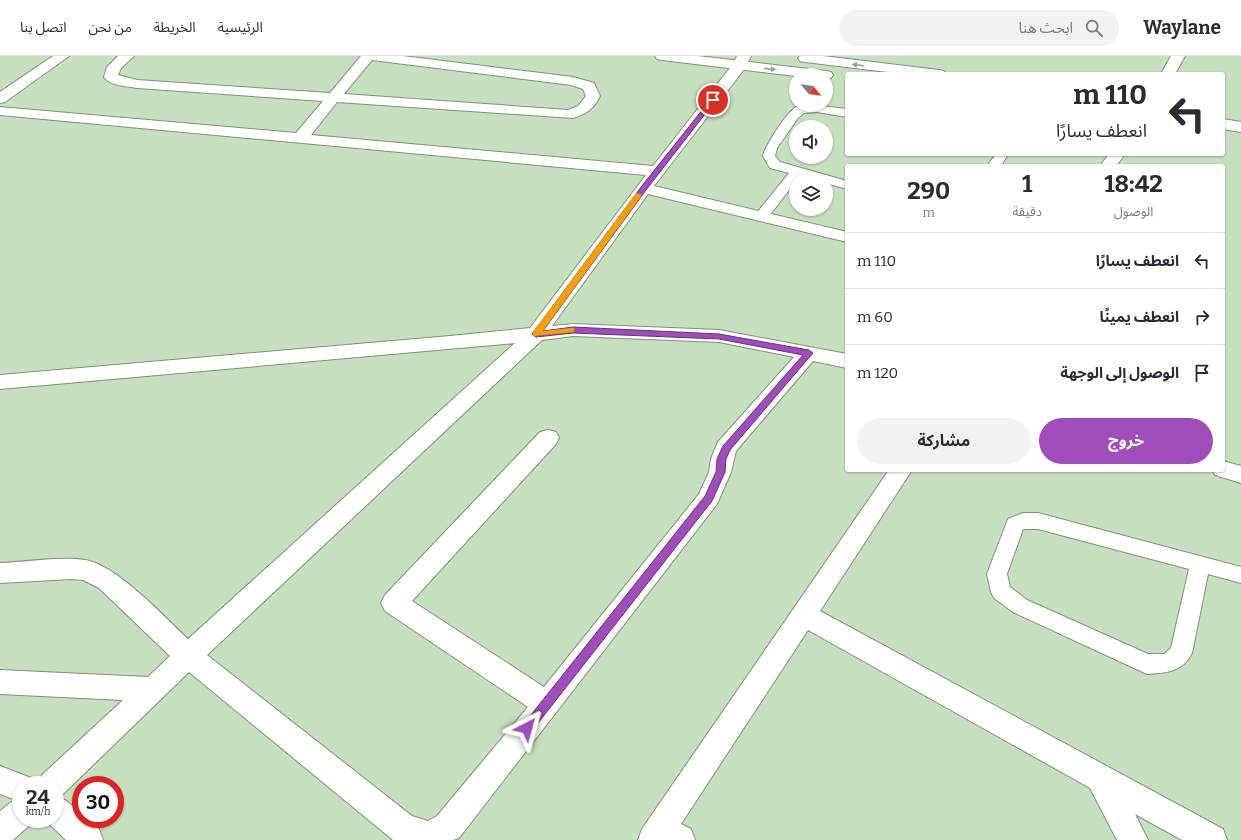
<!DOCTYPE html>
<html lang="ar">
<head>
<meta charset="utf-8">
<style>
  body { margin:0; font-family:Bitter,"Noto Sans Arabic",serif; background:#f2f2f3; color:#2b2b33; direction:rtl; height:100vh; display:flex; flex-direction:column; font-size:15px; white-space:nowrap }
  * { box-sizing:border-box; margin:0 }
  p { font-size:13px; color:#7c7c81 }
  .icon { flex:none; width:22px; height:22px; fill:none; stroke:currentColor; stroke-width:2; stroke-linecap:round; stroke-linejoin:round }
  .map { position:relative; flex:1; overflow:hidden; direction:ltr }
  .side { position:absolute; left:845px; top:108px; width:380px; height:308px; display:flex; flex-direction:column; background:#fff; border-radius:4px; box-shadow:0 1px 3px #0004; direction:rtl }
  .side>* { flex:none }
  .banner { position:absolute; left:845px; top:16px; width:380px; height:84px; border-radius:4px; box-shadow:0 1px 3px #0004; direction:rtl; background:#fff; color:#2b2b33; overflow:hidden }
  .needle { width:26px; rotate:119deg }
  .fabs { position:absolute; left:789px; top:12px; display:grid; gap:8px }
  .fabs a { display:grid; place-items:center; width:44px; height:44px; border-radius:50%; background:#fff; box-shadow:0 1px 3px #0004; font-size:20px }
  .speed { position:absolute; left:12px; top:720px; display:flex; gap:8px; font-size:20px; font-weight:700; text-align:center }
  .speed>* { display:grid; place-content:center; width:52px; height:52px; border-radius:50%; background:#fff; box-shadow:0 1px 3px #0004; line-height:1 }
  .speed small { font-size:10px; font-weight:400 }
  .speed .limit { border:6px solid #d22; background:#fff; color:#111 }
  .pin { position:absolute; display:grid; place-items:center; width:34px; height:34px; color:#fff; margin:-17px; border:2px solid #fff; border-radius:50%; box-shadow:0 1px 4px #0007 }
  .me { position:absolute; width:44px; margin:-22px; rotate:39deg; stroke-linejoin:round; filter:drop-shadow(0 0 3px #0008) }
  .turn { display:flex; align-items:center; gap:14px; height:84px; padding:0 12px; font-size:18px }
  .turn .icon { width:52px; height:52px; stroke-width:2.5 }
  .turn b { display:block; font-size:28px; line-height:34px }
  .eta { display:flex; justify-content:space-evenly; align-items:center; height:68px; text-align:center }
  .eta b { font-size:24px; font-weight:700; line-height:28px }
  .button { display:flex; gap:8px; margin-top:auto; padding:8px 12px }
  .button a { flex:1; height:46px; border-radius:24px; background:#a04cba; color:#fff; font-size:16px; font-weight:700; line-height:46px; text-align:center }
  .button a+a { background:#f2f2f3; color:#2b2b33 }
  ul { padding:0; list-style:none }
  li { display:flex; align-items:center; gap:12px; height:56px; padding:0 12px; border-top:1px solid #e1e1e2 }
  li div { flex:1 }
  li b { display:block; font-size:15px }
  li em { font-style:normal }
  header { display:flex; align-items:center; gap:24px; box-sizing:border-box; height:56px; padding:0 20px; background:#fff; border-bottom:1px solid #e1e1e2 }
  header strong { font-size:19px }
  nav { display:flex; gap:22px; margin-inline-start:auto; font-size:14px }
  .search { width:280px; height:36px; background:#f2f2f3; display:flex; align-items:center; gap:10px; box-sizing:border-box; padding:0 14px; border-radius:22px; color:#7c7c81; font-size:15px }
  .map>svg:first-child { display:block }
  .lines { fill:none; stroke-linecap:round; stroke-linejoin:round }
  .lane-casing { stroke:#7d9475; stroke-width:2 }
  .street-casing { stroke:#7d9475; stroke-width:2 }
  .secondary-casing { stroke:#7d9475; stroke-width:2 }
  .lane { fill:#fff; fill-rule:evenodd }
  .street { fill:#fff; fill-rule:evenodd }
  .secondary { fill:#fff; fill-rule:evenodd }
  .oneway { fill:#9c9f9b }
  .route { fill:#a04cba; stroke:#683179 }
  .slow { fill:#f59e0b }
</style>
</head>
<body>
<header>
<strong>Waylane</strong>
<div class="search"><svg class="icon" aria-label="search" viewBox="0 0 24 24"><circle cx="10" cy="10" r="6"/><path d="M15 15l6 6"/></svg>ابحث هنا</div>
<nav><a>الرئيسية</a><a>الخريطة</a><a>من نحن</a><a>اتصل بنا</a></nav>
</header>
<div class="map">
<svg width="1241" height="784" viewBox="0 0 1241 784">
  <rect width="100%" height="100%" fill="#c6dfbe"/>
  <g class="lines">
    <defs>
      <path id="lane" d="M812 49 847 53V61L817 56 804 57 798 62 777 92 775 100 780 106 847 125V133L826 127V123H811L800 120 796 123V125L766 164 761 165 756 164 754 161 756 158 789 117 770 112 763 100C765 90 787 56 796 51 800 49 807 50 812 49Z
        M996 98H1008L1001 110H987Z
        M1023 457H1038L1241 511V527L1208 518 1192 597C1183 616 1165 617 1147 618L1013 556 994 542 991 536 987 518 1008 463ZM1023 473H1038L1189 513 1171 592 1164 598H1148L1027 544 1010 531 1007 518Z"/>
      <path id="street" d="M53 0H69L5 46 0 47V36Z
        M118 0H134L121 12 118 19 137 24 330 37 361 0H403L573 21 594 27 600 40C594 53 586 58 573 62L337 46 311 79 653 110 733 8 737 0H751L745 12 654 130 847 176V186L648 138 552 270 573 268 719 274 847 298V312L813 305 736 395 731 416 717 448 459 782 453 784H393L189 616 62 739 58 741 65 744 81 757V763H87L99 773 103 784H66L44 763H55V729H37L42 719 123 644 0 638V614L148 621 170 600 99 532 83 524 71 523 0 527V507C25 506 62 500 85 504 117 509 164 561 188 583L515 287 0 333V319L450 280 530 272 646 119 0 59V51L296 77 323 45 137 32C127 30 110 30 104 21L107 11ZM372 4 571 29 583 33 586 40 578 50 568 54 344 38ZM573 280 719 286 794 301 718 386 711 403 709 416 699 438 544 631 412 545 556 388 559 382 556 376 548 374 540 376 385 539 381 547 385 555 528 651 437 760 428 765 412 760 207 599 542 284Z
        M1171 0H1185L1175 18H1161Z
        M1109 98H1125L1116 110H1100Z
        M1223 405 1241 410V427L1215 419 1212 414H1223Z
        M889 414H912L820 555 1223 773 1227 784H1182L1135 758 1148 784H1117L1090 732 808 574 681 768 691 773 695 784H638L642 773Z
        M0 710 31 722 34 729H21V763H33L32 767 13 784H0V755L10 747 16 744 0 738Z"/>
      <path id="secondary" d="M655 0H698L826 15 831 16 833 19 831 22 826 23V19L796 20 662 4 657 3Z
        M800 0H823L939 14 944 15 946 18H904L805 6 800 5 798 2Z
        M1223 63 1241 66V76L1223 73Z"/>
    </defs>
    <!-- lane casing -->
    <use href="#lane" class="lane-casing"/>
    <!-- street casing -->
    <use href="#street" class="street-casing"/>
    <!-- secondary casing -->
    <use href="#secondary" class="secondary-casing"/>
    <!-- lane -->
    <use href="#lane" class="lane"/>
    <!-- street -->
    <use href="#street" class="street"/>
    <!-- secondary -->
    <use href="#secondary" class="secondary"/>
  </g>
  <!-- one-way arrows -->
  <defs><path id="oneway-solid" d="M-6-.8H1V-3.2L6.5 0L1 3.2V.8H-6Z"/></defs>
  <g class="oneway">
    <use href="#oneway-solid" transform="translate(858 9) rotate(-173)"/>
    <use href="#oneway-solid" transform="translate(770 13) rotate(7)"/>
  </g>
  <!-- route -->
  <path class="route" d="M711 43 716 44 646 134 543 275 573 271 719 278 809 294 813 297 730 394 726 403 725 416 712 445 531 676 527 678 523 676 521 672 523 669 705 440 716 416 717 403 723 390 803 299 719 283 573 277 536 281 532 278 641 131Z"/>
  <!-- slow -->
  <path class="slow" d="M636 137 642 139 543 275 571 272H574V276L533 280V276Z"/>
</svg>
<div class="fabs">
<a><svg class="needle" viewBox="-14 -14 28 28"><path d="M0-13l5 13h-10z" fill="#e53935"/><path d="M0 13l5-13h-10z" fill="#7c7c81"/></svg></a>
<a><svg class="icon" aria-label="sound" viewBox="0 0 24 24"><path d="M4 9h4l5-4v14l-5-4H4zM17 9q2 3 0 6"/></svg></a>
<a><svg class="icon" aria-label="layers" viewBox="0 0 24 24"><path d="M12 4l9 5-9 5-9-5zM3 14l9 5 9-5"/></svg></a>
</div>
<div class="speed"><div>24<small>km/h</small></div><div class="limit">30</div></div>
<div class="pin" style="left:713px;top:44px;background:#d93025"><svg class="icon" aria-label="arrive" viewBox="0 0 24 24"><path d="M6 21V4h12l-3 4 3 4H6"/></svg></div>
<svg class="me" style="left:527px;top:672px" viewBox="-20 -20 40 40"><path d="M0-17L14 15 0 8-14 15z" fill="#a04cba" stroke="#fff" stroke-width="4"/></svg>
<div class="banner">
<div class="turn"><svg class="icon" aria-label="left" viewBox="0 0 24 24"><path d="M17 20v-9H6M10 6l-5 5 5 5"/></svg><div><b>110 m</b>انعطف يسارًا</div></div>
</div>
<section class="side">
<div class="eta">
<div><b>18:42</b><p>الوصول</p></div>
<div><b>1</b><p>دقيقة</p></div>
<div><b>290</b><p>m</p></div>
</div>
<ul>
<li><svg class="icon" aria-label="left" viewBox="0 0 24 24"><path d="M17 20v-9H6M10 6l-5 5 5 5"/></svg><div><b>انعطف يسارًا</b></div><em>110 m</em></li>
<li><svg class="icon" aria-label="right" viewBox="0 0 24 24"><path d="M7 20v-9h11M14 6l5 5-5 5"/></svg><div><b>انعطف يمينًا</b></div><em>60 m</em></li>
<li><svg class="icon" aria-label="arrive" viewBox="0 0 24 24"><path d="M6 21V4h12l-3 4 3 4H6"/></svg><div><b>الوصول إلى الوجهة</b></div><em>120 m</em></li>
</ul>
<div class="button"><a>خروج</a><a>مشاركة</a></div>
</section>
</div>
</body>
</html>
